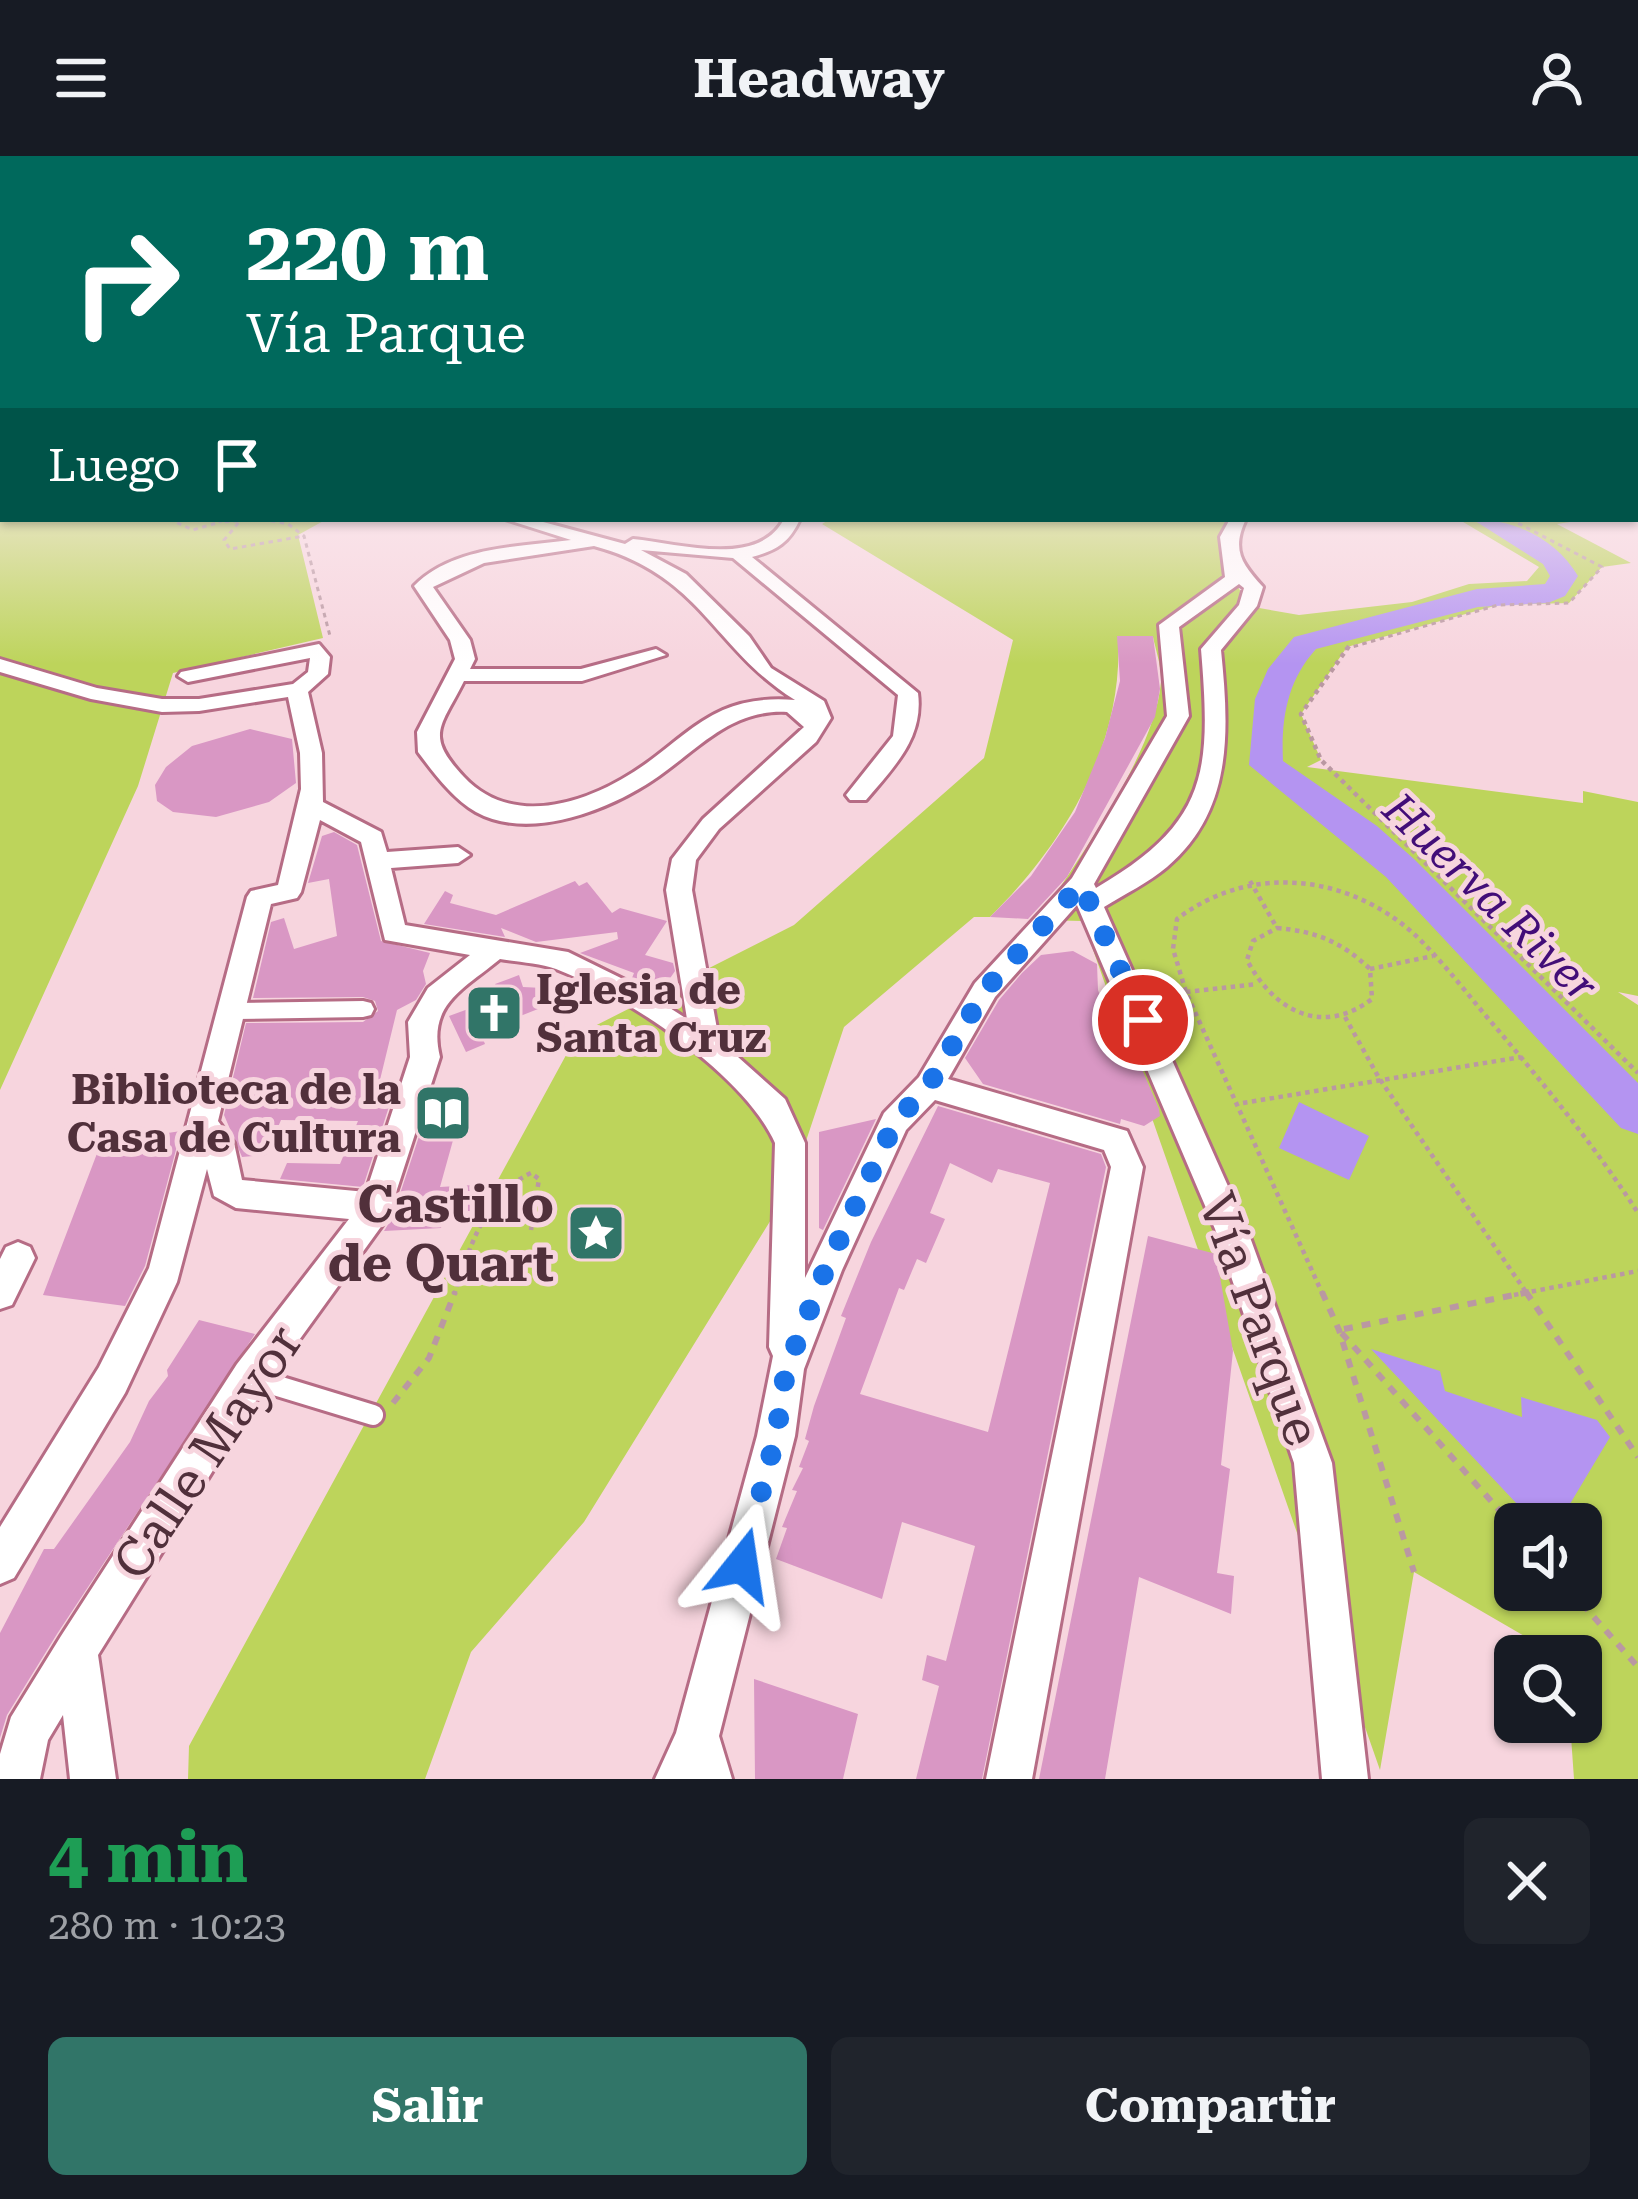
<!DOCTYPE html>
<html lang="es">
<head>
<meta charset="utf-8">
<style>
  body { margin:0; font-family:"Roboto Serif",serif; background:#20242c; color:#f1f3f6; height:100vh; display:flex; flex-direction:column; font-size:45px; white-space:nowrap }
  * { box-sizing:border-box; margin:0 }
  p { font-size:39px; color:#9ea1a6 }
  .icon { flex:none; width:66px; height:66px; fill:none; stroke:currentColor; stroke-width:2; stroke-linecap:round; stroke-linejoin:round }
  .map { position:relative; height:1623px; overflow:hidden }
  .drawer { display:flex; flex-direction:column; background:#171b24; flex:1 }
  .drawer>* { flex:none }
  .guide { position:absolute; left:0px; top:0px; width:1638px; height:366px; box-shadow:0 3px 9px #0004; background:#00695c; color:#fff; overflow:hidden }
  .buttons { position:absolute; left:1494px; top:1347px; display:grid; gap:24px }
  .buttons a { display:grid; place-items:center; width:108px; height:108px; border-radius:18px; background:#171b24; box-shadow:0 3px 9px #0004; font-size:60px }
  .pin { position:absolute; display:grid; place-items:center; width:102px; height:102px; color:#fff; margin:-51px; border:6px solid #fff; border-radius:50%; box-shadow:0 3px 12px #0007 }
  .me { position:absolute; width:132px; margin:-66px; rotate:15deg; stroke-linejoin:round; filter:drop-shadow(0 0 9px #0008) }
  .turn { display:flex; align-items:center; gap:42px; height:252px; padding:0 48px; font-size:54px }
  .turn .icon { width:156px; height:156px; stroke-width:2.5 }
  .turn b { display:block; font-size:84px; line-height:102px }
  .then { display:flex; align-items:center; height:114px; padding:0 48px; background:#0003; gap:24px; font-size:45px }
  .round { display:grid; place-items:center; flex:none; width:126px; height:126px; border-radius:18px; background:#20242c }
  .summary { display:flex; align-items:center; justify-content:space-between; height:204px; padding:0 48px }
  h1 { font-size:72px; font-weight:700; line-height:90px; color:#1e9e55 }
  .action { display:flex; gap:24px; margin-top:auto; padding:24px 48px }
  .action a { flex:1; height:138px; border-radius:18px; background:#317568; color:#fff; font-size:48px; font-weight:700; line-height:138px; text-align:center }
  .action a+a { background:#20242c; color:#f1f3f6 }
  header { display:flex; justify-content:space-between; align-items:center; height:156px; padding:0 48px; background:#171b24; font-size:54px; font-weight:700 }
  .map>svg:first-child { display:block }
  .green { fill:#bdd45b; fill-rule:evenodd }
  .water { fill:#b494f1 }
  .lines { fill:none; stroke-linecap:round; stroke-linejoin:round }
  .river { fill:#b494f1; fill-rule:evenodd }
  .building { fill:#d997c4; fill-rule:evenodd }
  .service-casing { stroke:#b66c85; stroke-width:26 }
  .pedestrian-casing { stroke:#b66c85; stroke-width:6 }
  .minor-casing { stroke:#b66c85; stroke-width:6 }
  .path-far2 { stroke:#ba98a2; stroke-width:3; stroke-dasharray:4.5 4.5; stroke-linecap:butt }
  .path-far1 { stroke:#ba98a2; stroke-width:4.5; stroke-dasharray:4.5 4.5; stroke-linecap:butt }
  .path { stroke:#ba98a2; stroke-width:6; stroke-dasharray:9 9; stroke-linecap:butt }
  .service { stroke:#fff; stroke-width:20 }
  .pedestrian { fill:#fff; fill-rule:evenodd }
  .minor { fill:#fff; fill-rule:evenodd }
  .route { stroke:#1a73e8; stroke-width:21; stroke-dasharray:0 37.8 }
  .labels { text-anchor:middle; stroke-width:10; stroke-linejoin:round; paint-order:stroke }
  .poi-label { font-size:42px; font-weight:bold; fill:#51303b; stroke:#f7d5de; text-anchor:start }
  .water-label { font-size:45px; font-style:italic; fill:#420d78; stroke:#f7d5de }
  .near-poi-label { font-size:51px; font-weight:bold; fill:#51303b; stroke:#f7d5de; text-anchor:end }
  .near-street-label { font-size:51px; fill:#51303b; stroke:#f7d5de }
</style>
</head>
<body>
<header><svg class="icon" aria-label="menu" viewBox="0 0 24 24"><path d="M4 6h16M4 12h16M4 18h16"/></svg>Headway<svg class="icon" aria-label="person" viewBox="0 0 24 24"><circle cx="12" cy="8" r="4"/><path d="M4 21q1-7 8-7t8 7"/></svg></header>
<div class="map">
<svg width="1638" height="1623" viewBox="0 0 1638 1623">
  <rect width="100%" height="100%" fill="#f7d5de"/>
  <!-- green -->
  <path class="green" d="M0 281 3 363H327L298 379 323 482 173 517 138 630 0 934Z
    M830 363H1238L1234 423 1248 450 1299 459 1412 446 1469 428 1527 425 1539 411 1458 363H1590L1557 368 1631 407 1602 411 1569 447 1498 449 1347 491 1301 558 1321 604 1307 611 1583 647V635L1638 646V840L1618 836 1638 849V1623H1574L1570 1566H1581V1500H1559L1414 1416 1380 1614 1083 765 1038 764C1078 704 1155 597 1161 526 1162 512 1156 495 1153 481L1118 480C1124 589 1065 687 990 761H974L844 871 790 1033 584 1366 471 1496 425 1623H188L189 1590 577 879 794 769 984 602 1013 484 822 368ZM1515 1368H1581V1434H1515Z"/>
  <!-- water -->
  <path class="water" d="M1299 946 1369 980 1349 1024 1279 992Z
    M1371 1193 1440 1215 1445 1235 1522 1261 1521 1241 1597 1264 1610 1281 1558 1368H1536Z"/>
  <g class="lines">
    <!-- river -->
    <path class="river" d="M1635 326 1638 327V343L1635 342Z
      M1472 363C1514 363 1556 383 1578 420L1565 440 1548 447 1478 451 1316 493C1287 525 1281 563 1283 605L1377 670 1414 703 1638 927V978L1621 972 1386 721 1249 609 1255 543 1268 513 1294 481 1477 433 1545 428 1550 420 1543 408Z"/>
  </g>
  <!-- building -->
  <path class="building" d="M1117 480H1153L1160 533 1155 561 1067 721 1028 763 990 761 1031 720 1075 656 1105 582 1120 525Z
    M250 573 292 583 296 627 269 646 216 661 173 656 157 645 155 629 166 611 192 590Z
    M334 676 357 689 381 785 430 797 423 815 426 828 416 844 397 854 379 928 396 929 363 1031 280 1023 287 1007 340 1008 358 965 281 964 266 999 242 1001 224 959 246 867 363 866 378 855 375 845 363 841 253 842 271 766 284 762 294 793 337 780 329 723 308 727 322 680Z
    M575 725 579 730 587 726 612 757 620 752 667 765 645 799 673 807 675 815 660 837 632 822 634 817 580 797 618 783 617 776 536 786 501 772 505 781 424 768 445 735 453 739 450 747 496 759Z
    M1073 795 1097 808 1098 834 1114 880 1142 913 1159 953 1160 960 1144 970 1121 963 1120 968 983 928 965 902 999 844 1022 817 1041 799Z
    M519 819 523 831 543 832 549 842 538 853 480 876 485 888 466 896 449 860 501 841 495 828Z
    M435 932 467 934 440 1031 474 1029 472 1055H445L441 1072 384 1075 392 1062Z
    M938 950 1101 998 1106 1011 982 1623H916L939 1530 922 1524 927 1499 946 1505 975 1390 902 1366 882 1443 776 1403 787 1372 782 1371 797 1335 792 1334 803 1312 799 1311 809 1285 805 1283 814 1250 846 1162 841 1160 871 1086ZM950 1007 992 1027 998 1013 1050 1027 988 1276 860 1238 899 1132 904 1134 917 1103 926 1107 945 1063 930 1057Z
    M876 963 823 1074 819 1072V976Z
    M181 975 145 1110 125 1150 43 1139 101 987Z
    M1148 1080 1216 1098 1233 1195 1221 1309 1230 1313 1217 1417 1234 1420 1231 1458 1139 1421 1105 1623H1039Z
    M199 1164 255 1178 57 1478 7 1559 0 1582V1477L44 1393H54L130 1286 149 1245 168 1220 167 1214Z
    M754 1523 858 1558 843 1623H755Z"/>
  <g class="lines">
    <defs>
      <path id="service" d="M255 1223 373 1259"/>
      <path id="pedestrian" d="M363 845 371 847 374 853 371 859 363 861 235 863 227 861 224 855 227 849 235 847Z"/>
      <path id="minor" d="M505 363H532L625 388 633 383C678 387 758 413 784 363H800C789 387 777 394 752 401L918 537C924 582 893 612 866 644H850L846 639 850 634 893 580 898 539 733 402 641 394 686 418 749 480 771 512 824 545 831 562 816 586 719 673 696 704 692 734 719 884 785 943 805 987V1122L884 957 919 921 975 827 1072 722 1167 560 1159 469 1225 421 1220 381 1230 363H1246C1231 394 1242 408 1263 431L1257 450 1221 494C1229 573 1234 654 1167 711 1148 727 1125 738 1104 751L1247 1073 1332 1307 1368 1623H1322L1294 1307 1215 1073 1077 749 995 841 948 923 1127 975 1143 1011 1032 1623H986L1111 1011 1104 994 935 944 906 974 842 1114 804 1213 795 1280 719 1580 732 1623H655L676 1577 757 1280 773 1200 769 1191 775 987C744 918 627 840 556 813 539 807 518 806 500 803 464 833 427 848 440 901L388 1061 263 1234 98 1499 116 1623H70L63 1559 48 1584 40 1623H0V1598L11 1561 61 1480 237 1208 349 1063 236 1052 214 1040 207 1013 177 1126 125 1237 14 1422 0 1428V1371L99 1211 149 1112 247 741 251 735 278 729 301 633 300 597 288 541 199 555 162 556 91 543 0 516V503L97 532 162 543H199L293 528 308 516 310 502 188 526 178 520 181 516 319 488 330 501 328 518 308 536 322 597 323 646 381 676 387 696 458 691 470 699 458 707 391 712 405 769 568 796 631 827 687 863 666 734 672 703 703 663 804 571 787 556C732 553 700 591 659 620 612 653 531 686 476 656 453 643 433 616 418 596L417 576 455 503 450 484 414 430C453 390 519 391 571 384ZM594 390C702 419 713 493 795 544 770 542 746 544 723 554 694 567 672 589 647 607 594 645 515 675 464 621 424 579 441 571 464 525H582L666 499 656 493 581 513H470L475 503 470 484 433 431 484 407ZM1239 428 1244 432 1239 449 1201 493C1211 616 1209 666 1096 732L1094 728 1189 560 1179 471ZM320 664 361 686 385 784 470 799 428 832 408 866 410 901 366 1036 242 1024 234 987 218 965 271 748 297 742 301 736Z
        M18 1086 30 1091 35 1102 12 1149 0 1153V1103L6 1091Z"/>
    </defs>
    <!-- service casing -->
    <use href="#service" class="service-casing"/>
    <!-- pedestrian casing -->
    <use href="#pedestrian" class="pedestrian-casing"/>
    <!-- minor casing -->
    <use href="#minor" class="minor-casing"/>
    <!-- path-far2 -->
    <path class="path-far2" d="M169 363 193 374 220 366
      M223 363 220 366 240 365 224 384 230 393 304 380
      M262 363 288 368 304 380 330 480
      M1345 493 1498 449 1569 447 1602 411 1510 363"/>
    <!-- path-far1 -->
    <path class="path-far1" d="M1349 490 1301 558 1321 604 1638 917
      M1250 725 1277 772
      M1277 772C1315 775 1342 786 1370 813L1372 843C1322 881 1274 855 1247 804L1253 785Z
      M1370 813 1433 800
      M1186 836 1257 828
      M1345 861 1379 922 1528 1139
      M1243 947 1521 901
      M454 1139C469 1094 484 1039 531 1017L539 1023 531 1074
      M1323 1139 1186 836 1173 793 1177 763C1249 708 1345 717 1413 777 1444 806 1470 842 1498 874 1548 933 1596 992 1638 1057
      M1514 1139 1638 1115"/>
    <!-- path -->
    <path class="path" d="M1322 1136 1339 1174 1414 1416
      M1526 1136 1638 1301
      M393 1247 429 1202 455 1136
      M1515 1372 1339 1174 1529 1136
      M1570 1434 1638 1511"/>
    <!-- service -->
    <use href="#service" class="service"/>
    <!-- pedestrian -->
    <use href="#pedestrian" class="pedestrian"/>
    <!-- minor -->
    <use href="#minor" class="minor"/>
  </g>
  <!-- sky -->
  <linearGradient id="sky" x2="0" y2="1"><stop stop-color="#93a7ec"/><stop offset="0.55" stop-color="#fbecf0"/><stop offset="1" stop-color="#fbecf0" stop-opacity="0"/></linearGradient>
  <rect width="1638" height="508" fill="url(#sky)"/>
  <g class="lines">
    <!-- route -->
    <path class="route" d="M742 1409 776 1280 786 1214 826 1112 895 966 929 929 985 834 1081 728 1143 864"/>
  </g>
  <!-- icons -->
  <defs>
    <symbol id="church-square" viewBox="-11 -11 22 22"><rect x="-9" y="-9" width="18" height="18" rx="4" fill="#317568" stroke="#f7d5de"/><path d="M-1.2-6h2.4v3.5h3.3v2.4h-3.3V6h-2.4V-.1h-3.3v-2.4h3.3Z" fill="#fff"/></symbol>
    <symbol id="library-square" viewBox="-11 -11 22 22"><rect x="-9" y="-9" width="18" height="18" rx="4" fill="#317568" stroke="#f7d5de"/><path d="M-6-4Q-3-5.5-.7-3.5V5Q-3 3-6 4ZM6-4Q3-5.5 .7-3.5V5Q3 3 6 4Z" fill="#fff"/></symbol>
    <symbol id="sight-square" viewBox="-11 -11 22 22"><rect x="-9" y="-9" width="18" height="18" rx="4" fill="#317568" stroke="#f7d5de"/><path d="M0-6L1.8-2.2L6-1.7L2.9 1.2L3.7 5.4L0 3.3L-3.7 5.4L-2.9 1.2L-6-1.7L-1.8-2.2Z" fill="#fff"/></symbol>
  </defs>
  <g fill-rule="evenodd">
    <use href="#church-square" x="461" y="824" width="66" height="66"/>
    <use href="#library-square" x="410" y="924" width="66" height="66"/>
    <use href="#sight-square" x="563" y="1044" width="66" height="66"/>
  </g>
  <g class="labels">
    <!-- poi labels -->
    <g class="poi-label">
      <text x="536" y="848">Iglesia de<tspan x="536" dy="48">Santa Cruz</tspan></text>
      <text x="401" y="948" text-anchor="end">Biblioteca de la<tspan x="401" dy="48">Casa de Cultura</tspan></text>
    </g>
    <!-- water labels -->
    <g class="water-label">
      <text transform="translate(1491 741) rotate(44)" y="16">Huerva River</text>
    </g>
    <!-- near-poi labels -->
    <g class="near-poi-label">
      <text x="554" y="1066">Castillo<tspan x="554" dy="59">de Quart</tspan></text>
    </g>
    <!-- near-street labels -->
    <g class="near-street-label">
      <text transform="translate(1260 1163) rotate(70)" y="18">Vía Parque</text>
      <text transform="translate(207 1296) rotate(-56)" y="18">Calle Mayor</text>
    </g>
  </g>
</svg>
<div class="buttons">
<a><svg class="icon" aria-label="sound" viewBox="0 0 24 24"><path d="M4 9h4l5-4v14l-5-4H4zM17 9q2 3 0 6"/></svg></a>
<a><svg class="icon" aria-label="search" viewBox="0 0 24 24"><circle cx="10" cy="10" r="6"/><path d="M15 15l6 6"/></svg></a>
</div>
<div class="pin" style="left:1143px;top:864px;background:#d93025"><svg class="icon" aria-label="arrive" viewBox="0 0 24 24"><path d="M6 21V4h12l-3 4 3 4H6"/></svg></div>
<svg class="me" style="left:742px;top:1409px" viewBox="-20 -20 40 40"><path d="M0-17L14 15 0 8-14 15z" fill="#1a73e8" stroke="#fff" stroke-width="4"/></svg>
<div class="guide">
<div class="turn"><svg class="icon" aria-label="right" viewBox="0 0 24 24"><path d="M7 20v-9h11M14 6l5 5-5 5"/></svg><div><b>220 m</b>Vía Parque</div></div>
<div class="then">Luego<svg class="icon" aria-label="arrive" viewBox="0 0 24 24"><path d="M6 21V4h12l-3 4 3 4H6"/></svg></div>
</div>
</div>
<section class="drawer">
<div class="summary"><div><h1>4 min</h1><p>280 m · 10:23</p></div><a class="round"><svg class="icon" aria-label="close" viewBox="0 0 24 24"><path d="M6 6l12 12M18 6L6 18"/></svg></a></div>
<div class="action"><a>Salir</a><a>Compartir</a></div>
</section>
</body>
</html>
